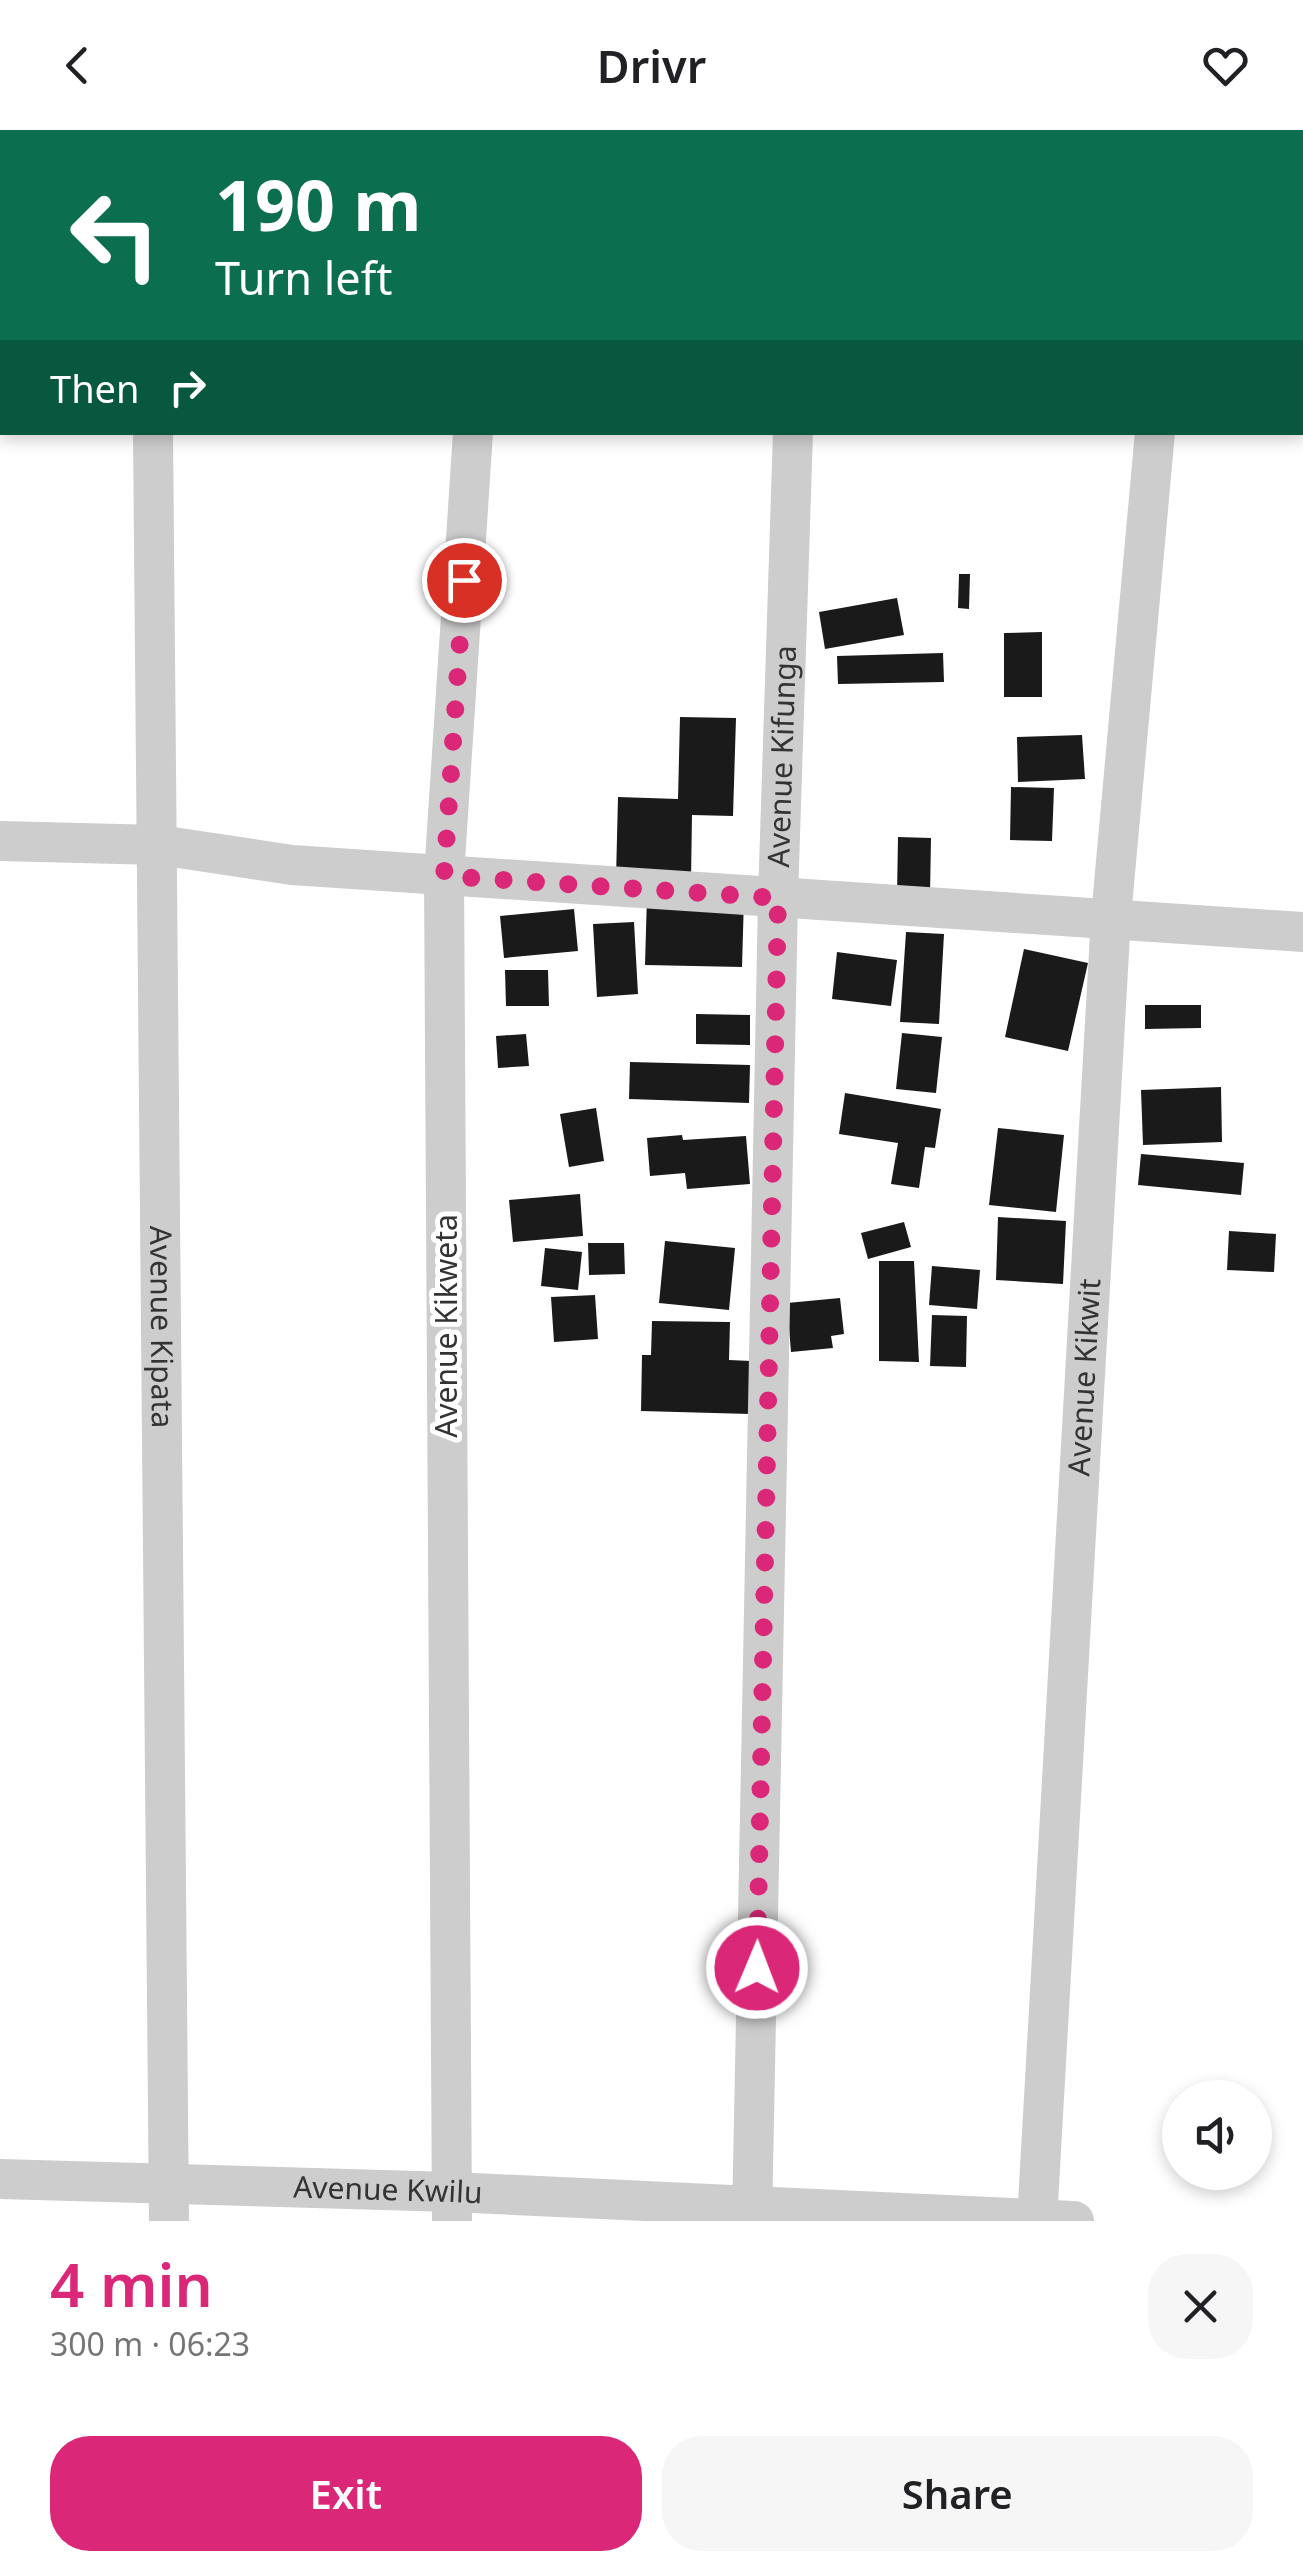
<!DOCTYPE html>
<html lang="en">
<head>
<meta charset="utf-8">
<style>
  body { margin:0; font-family:"Noto Sans",sans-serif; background:#f6f6f6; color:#202124; height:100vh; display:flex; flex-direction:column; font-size:38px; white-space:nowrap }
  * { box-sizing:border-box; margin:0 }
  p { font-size:32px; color:#757577 }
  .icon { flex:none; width:55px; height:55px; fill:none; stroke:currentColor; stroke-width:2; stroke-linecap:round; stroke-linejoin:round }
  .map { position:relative; height:2091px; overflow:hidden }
  .side { display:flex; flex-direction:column; background:#fff; flex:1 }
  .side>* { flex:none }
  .banner { position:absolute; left:0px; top:0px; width:1305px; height:305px; box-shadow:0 5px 15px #0003; background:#0b6e4f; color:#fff; overflow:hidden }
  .fabs { position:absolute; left:1162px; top:1950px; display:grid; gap:20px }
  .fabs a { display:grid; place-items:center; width:110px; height:110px; border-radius:50%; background:#fff; box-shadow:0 5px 15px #0003; font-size:50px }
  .pin { position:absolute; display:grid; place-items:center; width:85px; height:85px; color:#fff; margin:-42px; border:5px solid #fff; border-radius:50%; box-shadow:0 2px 10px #0007 }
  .me { position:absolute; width:110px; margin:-55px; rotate:1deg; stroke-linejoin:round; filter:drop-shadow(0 0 8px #0008) }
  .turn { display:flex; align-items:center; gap:35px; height:210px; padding:0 50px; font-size:45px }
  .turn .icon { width:130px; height:130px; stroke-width:2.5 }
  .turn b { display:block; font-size:70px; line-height:85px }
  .then { display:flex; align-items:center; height:95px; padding:0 50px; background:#0003; gap:20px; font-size:38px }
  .round { display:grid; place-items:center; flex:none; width:105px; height:105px; border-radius:40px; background:#f6f6f6 }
  .overview { display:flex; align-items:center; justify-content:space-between; height:170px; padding:0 50px }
  h1 { font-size:60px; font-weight:600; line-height:75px; color:#db2777 }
  .primary-button { display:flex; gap:20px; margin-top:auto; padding:20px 50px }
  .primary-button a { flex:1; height:115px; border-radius:40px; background:#db2777; color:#fff; font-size:40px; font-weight:600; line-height:115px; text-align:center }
  .primary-button a+a { background:#f6f6f6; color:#202124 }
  header { display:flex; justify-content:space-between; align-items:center; height:130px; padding:0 50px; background:#fff; font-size:45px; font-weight:600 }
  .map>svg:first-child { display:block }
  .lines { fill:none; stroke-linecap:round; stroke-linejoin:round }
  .stream { stroke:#cddee6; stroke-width:11 }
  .building { fill:#1a1a1a }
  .minor { stroke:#cdcdcd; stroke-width:40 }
  .route { stroke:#db2777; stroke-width:18; stroke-dasharray:0 32.4 }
  .labels { text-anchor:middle; stroke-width:10; stroke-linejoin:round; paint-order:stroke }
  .street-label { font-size:30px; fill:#333; stroke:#fff }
</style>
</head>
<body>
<header><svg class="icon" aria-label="back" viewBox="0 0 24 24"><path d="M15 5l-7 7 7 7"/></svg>Drivr<svg class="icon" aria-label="heart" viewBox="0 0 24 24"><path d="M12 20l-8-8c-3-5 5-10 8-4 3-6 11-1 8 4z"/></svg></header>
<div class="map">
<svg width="1303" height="2091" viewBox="0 0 1303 2091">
  <rect width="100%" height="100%" fill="#fff"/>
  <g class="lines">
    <!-- stream -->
    <path class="stream" d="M824 0 828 2
      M1302 221H1303"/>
  </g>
  <!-- building -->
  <path class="building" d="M959 444H970L969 479 958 478Z
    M897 468 904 505 825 519 819 482Z
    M1042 502V567H1004V503Z
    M943 523 944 552 838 554 837 526Z
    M680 587 736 588 733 686 692 685 691 750 616 748 618 667 678 669Z
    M1082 605 1085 649 1018 652 1017 607Z
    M1011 657 1054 658 1052 711 1010 710Z
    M898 707 931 708 930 765H897Z
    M647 765 744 768 742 837 645 835Z
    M574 779 578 821 504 828 500 786Z
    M634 792 638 864 597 867 593 794Z
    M906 802 944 804 939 894 900 892Z
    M1024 819 1088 833 1068 921 1005 907Z
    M837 822 897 830 891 876 832 869Z
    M505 840H548L549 876H506Z
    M1145 875H1201V898L1145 899Z
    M696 884 750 885V915L696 914Z
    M902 903 942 907 936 963 896 959Z
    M526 904 529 936 498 938 496 906Z
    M630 932 750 935 749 973 629 969Z
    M1221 957 1222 1012 1143 1015 1141 960Z
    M845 963 941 979 935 1018 925 1017 919 1058 891 1054 898 1013 839 1004Z
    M596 978 604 1031 569 1037 560 984Z
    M998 998 1064 1005 1056 1082 989 1075Z
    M682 1005 683 1010 746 1006 750 1054 687 1059 685 1043 650 1046 647 1008Z
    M1141 1024 1244 1033 1241 1065 1138 1055Z
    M580 1064 583 1106 513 1112 509 1070Z
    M998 1087 1066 1091 1063 1154 996 1150Z
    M904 1092 911 1117 868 1129 861 1103Z
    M1229 1101 1276 1104 1274 1142 1227 1140Z
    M665 1111 735 1118 729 1180 659 1173Z
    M588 1113H624L625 1144 589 1145Z
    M545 1118 582 1122 578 1160 541 1156Z
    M879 1131H914L919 1232 879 1231Z
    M932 1136 980 1140 977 1179 929 1175Z
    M595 1165 598 1209 554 1212 551 1167Z
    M840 1168 844 1204 831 1206 833 1218 791 1222 787 1173Z
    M932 1185 967 1186 966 1237 930 1236Z
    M652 1191 730 1192 729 1230 751 1231 750 1284 641 1281 642 1225H651Z"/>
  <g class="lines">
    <!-- minor -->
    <g class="minor">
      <path d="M150 0V2"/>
      <path d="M1127 0 1128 2"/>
      <path id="s1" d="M153 302 169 2091"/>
      <path d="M0 711 159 715 292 735 1303 802"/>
      <path id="s2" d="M0 2049 452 2062 1074 2091"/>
      <path d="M452 2091 444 746 473 302"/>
      <path id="s3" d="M752 2091 778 768 793 302"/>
      <path id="s4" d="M1037 2091 1111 787 1155 302"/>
    </g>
  </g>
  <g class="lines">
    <!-- route -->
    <path class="route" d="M464 450 444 746 778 768 757 1838"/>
  </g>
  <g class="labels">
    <!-- street labels -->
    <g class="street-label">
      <text dy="10" stroke="none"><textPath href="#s3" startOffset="1465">Avenue Kifunga</textPath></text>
      <text transform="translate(447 1196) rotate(-90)" y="10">Avenue Kikweta</text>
      <text dy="10" stroke="none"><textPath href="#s1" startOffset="895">Avenue Kipata</textPath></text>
      <text dy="10" stroke="none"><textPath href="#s4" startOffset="845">Avenue Kikwit</textPath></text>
      <text dy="10" stroke="none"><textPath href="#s2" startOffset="388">Avenue Kwilu</textPath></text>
    </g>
  </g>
</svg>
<div class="fabs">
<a><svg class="icon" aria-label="sound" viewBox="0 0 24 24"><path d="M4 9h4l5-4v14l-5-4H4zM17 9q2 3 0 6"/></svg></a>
</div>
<div class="pin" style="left:464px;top:450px;background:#d93025"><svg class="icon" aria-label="arrive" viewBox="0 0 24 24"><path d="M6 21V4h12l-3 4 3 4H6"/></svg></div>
<svg class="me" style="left:757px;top:1838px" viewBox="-20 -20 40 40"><circle r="17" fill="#db2777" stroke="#fff" stroke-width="3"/><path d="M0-11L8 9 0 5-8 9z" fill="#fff"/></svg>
<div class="banner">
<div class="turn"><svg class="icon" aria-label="left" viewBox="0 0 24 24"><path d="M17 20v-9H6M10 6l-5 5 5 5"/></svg><div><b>190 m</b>Turn left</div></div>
<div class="then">Then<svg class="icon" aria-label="right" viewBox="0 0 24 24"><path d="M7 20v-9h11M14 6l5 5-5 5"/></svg></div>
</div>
</div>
<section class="side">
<div class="overview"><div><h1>4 min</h1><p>300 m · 06:23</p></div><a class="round"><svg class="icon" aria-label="close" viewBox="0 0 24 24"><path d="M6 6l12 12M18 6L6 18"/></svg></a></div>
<div class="primary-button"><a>Exit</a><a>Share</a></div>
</section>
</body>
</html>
